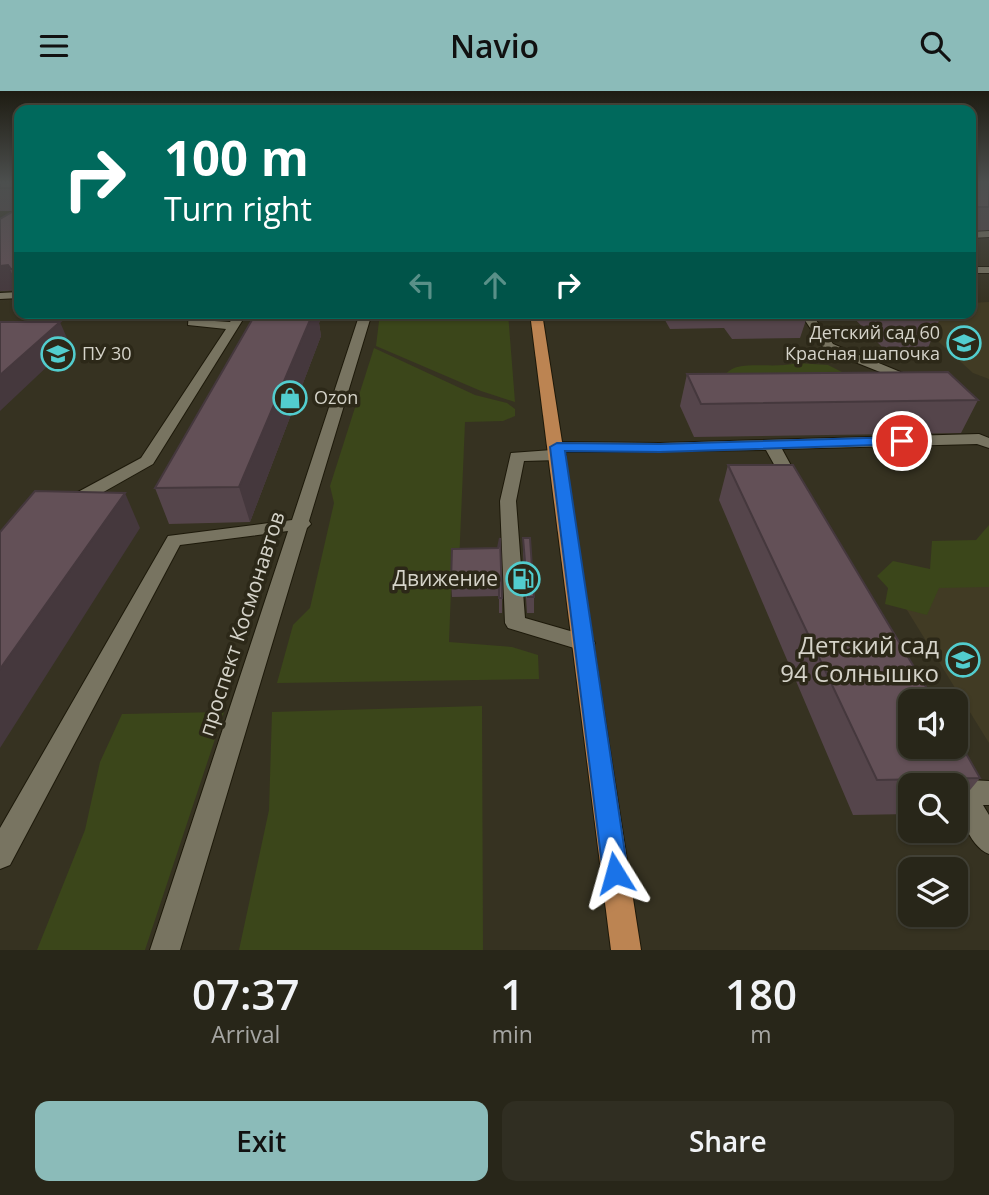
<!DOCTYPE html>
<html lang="en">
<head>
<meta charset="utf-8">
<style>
  body { margin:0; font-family:"Open Sans",sans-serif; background:#302e22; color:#f1f3f6; height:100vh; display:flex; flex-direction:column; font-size:26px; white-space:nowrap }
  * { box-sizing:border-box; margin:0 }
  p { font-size:23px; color:#a5a5a2 }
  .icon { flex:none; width:38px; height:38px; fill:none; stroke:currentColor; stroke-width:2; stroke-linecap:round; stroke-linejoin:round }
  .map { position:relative; height:859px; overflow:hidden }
  .side { display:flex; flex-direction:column; background:#282619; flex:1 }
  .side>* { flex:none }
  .hud { position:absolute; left:14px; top:14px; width:962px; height:214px; border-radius:14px; box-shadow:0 2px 5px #0004,0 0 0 2px #444338; background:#00695c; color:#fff; overflow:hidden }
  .controls { position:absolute; left:898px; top:598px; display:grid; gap:14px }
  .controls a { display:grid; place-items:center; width:70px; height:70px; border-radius:14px; background:#282619; box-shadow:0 2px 5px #0004,0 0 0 2px #444338; font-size:35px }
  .pin { position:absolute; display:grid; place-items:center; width:60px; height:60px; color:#fff; margin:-30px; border:4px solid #fff; border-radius:50%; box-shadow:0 2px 7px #0007 }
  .me { position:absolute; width:77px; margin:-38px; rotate:352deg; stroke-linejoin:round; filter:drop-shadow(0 0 5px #0008) }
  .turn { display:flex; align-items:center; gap:24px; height:147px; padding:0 35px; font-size:32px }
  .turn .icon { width:91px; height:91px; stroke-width:2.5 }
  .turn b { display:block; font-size:49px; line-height:60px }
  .lanes { display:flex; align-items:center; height:66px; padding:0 35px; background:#0003; justify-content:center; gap:35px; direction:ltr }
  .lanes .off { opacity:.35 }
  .eta { display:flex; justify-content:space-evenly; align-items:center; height:119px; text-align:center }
  .eta b { font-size:42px; font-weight:600; line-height:49px }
  .action { display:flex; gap:14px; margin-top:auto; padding:14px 35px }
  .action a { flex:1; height:80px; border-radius:14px; background:#8bbbb9; color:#111; font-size:28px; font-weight:600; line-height:80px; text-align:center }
  .action a+a { background:#302e22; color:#f1f3f6 }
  header { display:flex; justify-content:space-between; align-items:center; height:91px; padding:0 35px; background:#8bbbb9; color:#111; font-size:32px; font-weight:600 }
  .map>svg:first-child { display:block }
  .built { fill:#413b24 }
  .green { fill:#3b461a }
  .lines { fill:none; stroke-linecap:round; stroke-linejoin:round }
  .minor-casing { stroke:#1d190a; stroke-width:2 }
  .major-casing { stroke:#1d190a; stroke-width:2 }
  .minor { fill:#787461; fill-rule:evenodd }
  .major { fill:#bc8452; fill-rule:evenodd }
  .wall { fill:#55454b }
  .shaded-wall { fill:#45383d }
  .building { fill:#635057; stroke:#45383d; stroke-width:2 }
  .route { fill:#1a73e8; stroke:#114b97; stroke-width:2 }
  .labels { text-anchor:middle; stroke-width:7; stroke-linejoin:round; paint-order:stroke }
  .far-poi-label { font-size:18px; fill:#d5d3c9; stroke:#2c2818; text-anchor:start }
  .poi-label { font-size:21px; fill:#d5d3c9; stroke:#2c2818; text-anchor:end }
  .street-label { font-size:21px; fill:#d5d3c9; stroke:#2c2818 }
  .near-poi-label { font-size:24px; fill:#d5d3c9; stroke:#2c2818; text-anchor:end }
</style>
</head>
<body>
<header><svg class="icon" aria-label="menu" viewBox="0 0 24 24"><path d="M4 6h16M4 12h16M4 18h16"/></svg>Navio<svg class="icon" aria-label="search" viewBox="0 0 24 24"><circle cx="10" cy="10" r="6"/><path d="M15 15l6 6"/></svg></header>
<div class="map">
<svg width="989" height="859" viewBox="0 0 989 859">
  <rect width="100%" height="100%" fill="#363221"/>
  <!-- built -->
  <path class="built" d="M989 211V288L973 282 907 222H971V212Z
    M989 483V652L886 485Z"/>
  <!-- green -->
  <path class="green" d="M380 222H508L515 311 481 300 376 255Z
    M374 257 475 304 507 312 515 318V325L503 330 465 331 459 473H452L449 551 512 556 538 564 539 588 277 592 293 534 310 517 334 412 330 395Z
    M797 272 828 274 846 283 687 308 683 300C695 290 704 291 718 287 725 285 729 278 737 276 757 272 777 277 797 272Z
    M989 434V496L939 497 927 524 885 513 888 497 877 485 893 470 930 478 932 450 976 449Z
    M482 615 483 859H239L269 719 272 621Z
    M224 621 145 859H37L85 739 100 671 122 623Z"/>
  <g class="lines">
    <defs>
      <path id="minor" d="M989 140V146L971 147V141Z
        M971 176H989V182H971Z
        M19 201V207L0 208V202Z
        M189 222H201L199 229 230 231 236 222H247L153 373 77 416H65L63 412 65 408 141 367 226 238 188 234Z
        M360 222H372L309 430 311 433 307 437 180 859H150L288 440 180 454 10 774 0 778V737L168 445 292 429Z
        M800 222H811L833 253 922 290 920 293H910L825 259Z
        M979 343 989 347V357L977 353 782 358 801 393 793 398 785 393 766 359 563 361 566 364 558 369 524 370 516 410 525 527 591 546 595 552 591 558 584 560 508 537 505 532 500 410 511 362 552 359 549 356 557 351 660 352Z
        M925 656H950L969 689 989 690V714H983L989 724V763C968 755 956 716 956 695H945Z"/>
      <path id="major" d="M530 222H542L641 859H611Z"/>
    </defs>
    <!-- minor casing -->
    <use href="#minor" class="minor-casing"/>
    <!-- major casing -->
    <use href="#major" class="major-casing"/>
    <!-- minor -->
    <use href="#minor" class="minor"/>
    <!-- major -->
    <use href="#major" class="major"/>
  </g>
  <!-- wall -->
  <path class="wall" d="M0 92H19V199L0 200V128L16 120H0Z
    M971 92H989V139L971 140Z
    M256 222H323L319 232 321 245 250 431 169 433 155 397Z
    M661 222H807L808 223 800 247 732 248 724 237 670 238Z
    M849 222H935L940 227 928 257H883Z
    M687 283 978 309 961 342 694 346 680 315Z
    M728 374 980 687 956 716V695H910V723L853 724 719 409Z
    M523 447 534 506V522H527L523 462Z
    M498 457 502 507V522H499V505L452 506 451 490Z"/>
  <!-- shaded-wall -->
  <path class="shaded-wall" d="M19 95V110L14 97Z
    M8 174 19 198 0 200V175Z
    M309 222H323L319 232 321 245 250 431 239 396Z
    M60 231 70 254 0 320V284Z
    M125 402 140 437 0 657V578Z"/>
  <!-- building -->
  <path class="building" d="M0 92H19V95L14 97H0Z
    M971 92H989V116H971Z
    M19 117V178H11L8 174 0 175V128Z
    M256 222H313L239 396 155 397Z
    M736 222H807L808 223 737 224Z
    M889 222H935L940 227H894Z
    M0 231H60L0 284Z
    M948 281 978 309 701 313 687 283Z
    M728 374H793L935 611H910V656H956V645L980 687 877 689Z
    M35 400 125 402 0 578V441Z
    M500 447 502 507H499V489L451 490 452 458 498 457Z
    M523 447H530L534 506H528Z"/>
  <!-- sky -->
  <linearGradient id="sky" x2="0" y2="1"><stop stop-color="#1e1c12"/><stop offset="0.43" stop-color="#4c4f4e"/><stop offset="1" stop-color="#4c4f4e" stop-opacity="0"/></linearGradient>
  <rect width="989" height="212" fill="url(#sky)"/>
  <!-- route -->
  <path class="route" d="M902 346 909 350 907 353 660 361 565 360 628 782 625 791 615 795 606 791 603 782 550 356 557 352 660 353Z"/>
  <!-- icons -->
  <defs>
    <symbol id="school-ring" viewBox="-11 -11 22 22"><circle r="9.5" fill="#2c2818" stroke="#52cdce" stroke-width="1.5"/><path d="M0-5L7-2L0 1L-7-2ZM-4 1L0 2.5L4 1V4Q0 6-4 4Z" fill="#52cdce"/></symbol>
    <symbol id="university-ring" viewBox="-11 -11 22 22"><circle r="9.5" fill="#2c2818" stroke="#52cdce" stroke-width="1.5"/><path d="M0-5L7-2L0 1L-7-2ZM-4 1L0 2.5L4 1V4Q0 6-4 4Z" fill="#52cdce"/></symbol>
    <symbol id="shop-ring" viewBox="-11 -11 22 22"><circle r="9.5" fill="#2c2818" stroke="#52cdce" stroke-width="1.5"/><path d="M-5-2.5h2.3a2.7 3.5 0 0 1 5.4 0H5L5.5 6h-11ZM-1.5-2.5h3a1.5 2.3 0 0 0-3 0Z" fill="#52cdce"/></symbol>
    <symbol id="fuel-ring" viewBox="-11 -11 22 22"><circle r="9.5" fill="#2c2818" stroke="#52cdce" stroke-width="1.5"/><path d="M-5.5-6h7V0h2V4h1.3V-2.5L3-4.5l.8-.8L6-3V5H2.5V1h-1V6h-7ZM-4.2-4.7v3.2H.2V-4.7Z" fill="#52cdce"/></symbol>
  </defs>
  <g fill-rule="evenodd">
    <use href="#school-ring" x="945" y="233" width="38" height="38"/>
    <use href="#university-ring" x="39" y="244" width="38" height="38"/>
    <use href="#shop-ring" x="271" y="288" width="38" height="38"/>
    <use href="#fuel-ring" x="504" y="469" width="38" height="38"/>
    <use href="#school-ring" x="944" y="550" width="38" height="38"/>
  </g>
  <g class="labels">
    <!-- far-poi labels -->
    <g class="far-poi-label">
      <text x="940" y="248" text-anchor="end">Детский сад 60<tspan x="940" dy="21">Красная шапочка</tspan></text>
      <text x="82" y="269">ПУ 30</text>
      <text x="314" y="313">Ozon</text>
    </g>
    <!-- poi labels -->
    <g class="poi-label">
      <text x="498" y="495">Движение</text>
    </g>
    <!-- street labels -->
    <g class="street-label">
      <text transform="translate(242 533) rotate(-72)" y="7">проспект Космонавтов</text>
    </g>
    <!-- near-poi labels -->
    <g class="near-poi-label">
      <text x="939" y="563">Детский сад<tspan x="939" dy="28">94 Солнышко</tspan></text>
    </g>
  </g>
</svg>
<div class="controls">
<a><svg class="icon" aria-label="sound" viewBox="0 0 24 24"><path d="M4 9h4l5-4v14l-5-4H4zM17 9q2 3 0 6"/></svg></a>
<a><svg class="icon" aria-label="search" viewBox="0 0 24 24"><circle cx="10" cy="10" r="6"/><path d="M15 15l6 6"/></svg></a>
<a><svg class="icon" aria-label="layers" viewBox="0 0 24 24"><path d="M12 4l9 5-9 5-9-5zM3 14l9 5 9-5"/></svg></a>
</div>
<div class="pin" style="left:902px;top:350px;background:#d93025"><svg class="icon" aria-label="arrive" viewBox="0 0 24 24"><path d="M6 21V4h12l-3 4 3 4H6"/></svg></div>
<svg class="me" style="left:615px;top:782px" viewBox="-20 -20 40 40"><path d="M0-17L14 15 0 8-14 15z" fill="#1a73e8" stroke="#fff" stroke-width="4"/></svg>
<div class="hud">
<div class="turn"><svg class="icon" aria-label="right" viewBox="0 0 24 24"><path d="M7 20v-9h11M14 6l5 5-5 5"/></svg><div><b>100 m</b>Turn right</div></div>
<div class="lanes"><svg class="icon off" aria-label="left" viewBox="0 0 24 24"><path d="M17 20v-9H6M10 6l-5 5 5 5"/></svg><svg class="icon off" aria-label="ahead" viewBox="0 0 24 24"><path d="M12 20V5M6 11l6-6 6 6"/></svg><svg class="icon" aria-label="right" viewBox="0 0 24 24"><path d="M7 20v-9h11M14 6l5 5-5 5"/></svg></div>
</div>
</div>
<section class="side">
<div class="eta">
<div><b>07:37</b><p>Arrival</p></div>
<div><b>1</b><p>min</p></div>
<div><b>180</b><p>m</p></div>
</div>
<div class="action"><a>Exit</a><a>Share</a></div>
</section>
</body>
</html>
